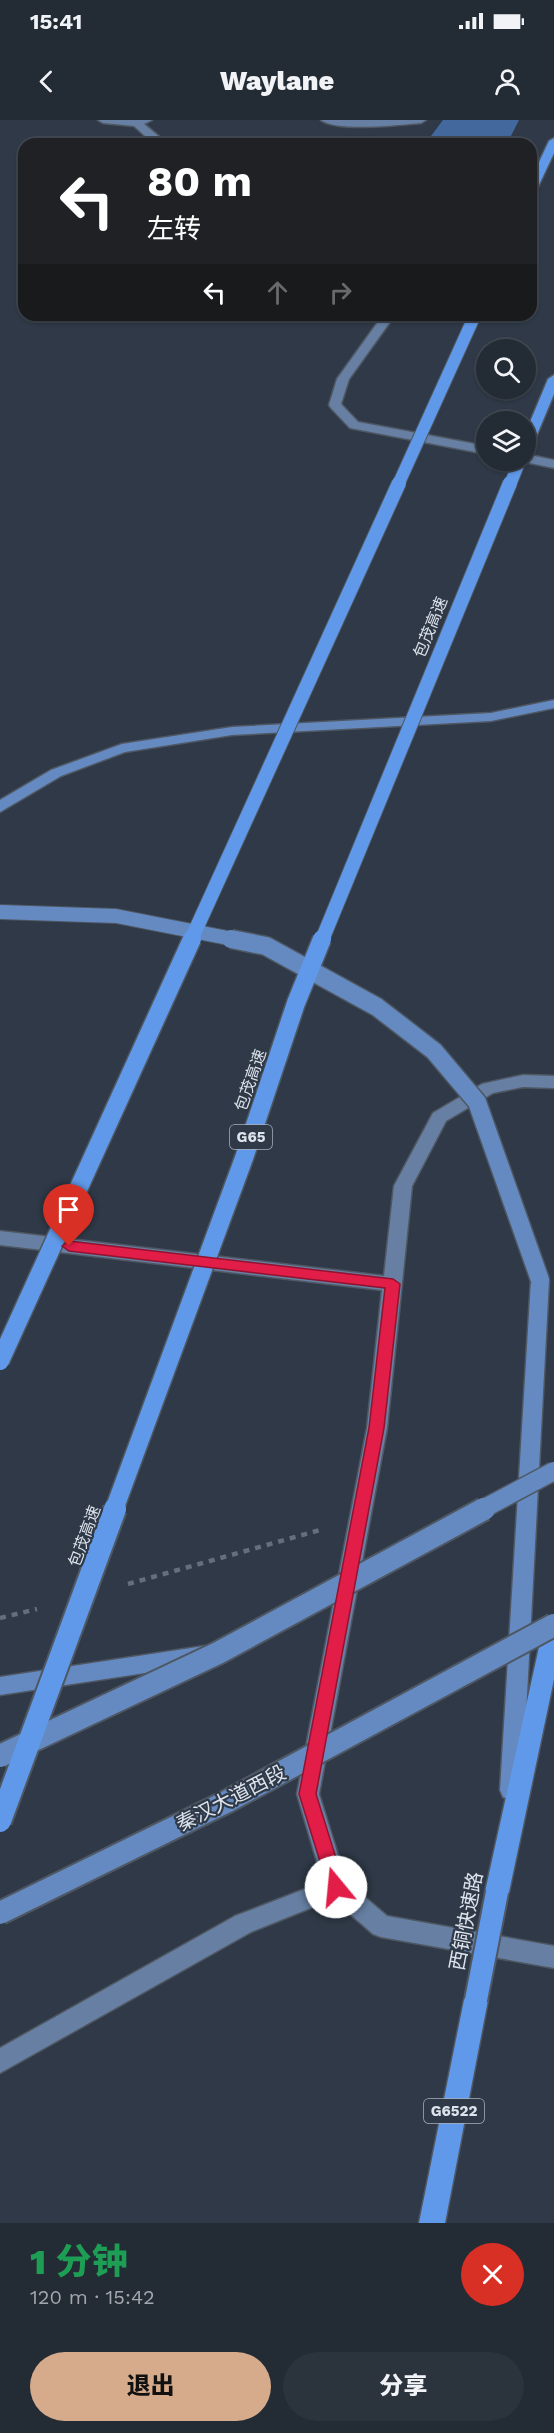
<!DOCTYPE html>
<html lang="zh">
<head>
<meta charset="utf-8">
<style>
  body { margin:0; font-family:"Work Sans","Noto Sans SC",sans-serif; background:#2b333d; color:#f1f3f6; height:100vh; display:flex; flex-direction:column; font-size:22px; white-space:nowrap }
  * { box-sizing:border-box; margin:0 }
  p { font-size:20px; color:#a3a7ad }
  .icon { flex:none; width:33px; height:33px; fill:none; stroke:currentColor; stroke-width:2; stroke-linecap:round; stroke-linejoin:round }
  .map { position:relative; height:2103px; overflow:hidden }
  .details { display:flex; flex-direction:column; background:#232b35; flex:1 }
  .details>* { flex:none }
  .guide { position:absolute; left:18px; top:18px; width:519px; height:183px; border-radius:18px; box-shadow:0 2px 4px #0004,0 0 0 2px #404750; background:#202124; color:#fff; overflow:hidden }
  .buttons { position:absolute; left:476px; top:219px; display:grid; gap:12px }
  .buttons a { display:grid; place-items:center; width:60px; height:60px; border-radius:50%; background:#232b35; box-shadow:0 2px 4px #0004,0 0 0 2px #404750; font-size:30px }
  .pin { position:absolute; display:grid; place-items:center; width:51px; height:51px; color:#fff; margin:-62px -26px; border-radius:50% 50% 50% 0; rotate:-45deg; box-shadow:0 0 6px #0007 }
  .pin .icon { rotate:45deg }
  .me { position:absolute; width:66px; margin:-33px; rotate:343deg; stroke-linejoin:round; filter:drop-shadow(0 0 4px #0008) }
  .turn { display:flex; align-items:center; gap:21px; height:126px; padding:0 30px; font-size:27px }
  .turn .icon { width:78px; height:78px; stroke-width:2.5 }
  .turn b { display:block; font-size:42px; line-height:51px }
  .lanes { display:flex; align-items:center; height:57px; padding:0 30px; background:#0003; justify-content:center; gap:30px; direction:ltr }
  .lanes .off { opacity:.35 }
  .round { display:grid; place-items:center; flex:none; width:63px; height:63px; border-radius:32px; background:#2b333d }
  .overview { display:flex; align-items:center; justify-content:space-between; height:102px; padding:0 30px }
  h1 { font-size:36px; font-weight:800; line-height:45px; color:#1e9e55 }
  .button { display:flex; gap:12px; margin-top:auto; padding:12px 30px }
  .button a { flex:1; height:69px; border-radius:36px; background:#d6ab8b; color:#111; font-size:24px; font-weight:800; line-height:69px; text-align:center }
  .button a+a { background:#2b333d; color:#f1f3f6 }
  .status { display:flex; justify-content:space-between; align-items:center; height:42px; padding:0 30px; background:#232b35; direction:ltr }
  .status svg { height:16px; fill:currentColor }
  header { display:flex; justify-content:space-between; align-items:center; height:78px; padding:0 30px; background:#232b35; font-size:27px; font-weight:800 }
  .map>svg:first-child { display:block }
  .forest { fill:#43689e }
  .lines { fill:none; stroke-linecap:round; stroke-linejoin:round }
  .secondary-casing { stroke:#4e5762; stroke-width:3 }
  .primary-casing { stroke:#4e5762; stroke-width:3 }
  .highway-casing { stroke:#4e5762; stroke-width:3 }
  .path { stroke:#666e7b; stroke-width:4.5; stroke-dasharray:6 6; stroke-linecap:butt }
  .secondary { fill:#667fa2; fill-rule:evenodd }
  .primary { fill:#648ac1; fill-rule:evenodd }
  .highway { fill:#6099e9; fill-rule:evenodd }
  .primary-bridge-far2-casing { stroke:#4e5762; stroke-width:16; stroke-linecap:butt }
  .primary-bridge-far1-casing { stroke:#4e5762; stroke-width:21; stroke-linecap:butt }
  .primary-bridge-casing { stroke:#4e5762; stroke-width:26; stroke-linecap:butt }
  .highway-bridge-far3-casing { stroke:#4e5762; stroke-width:14; stroke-linecap:butt }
  .highway-bridge-far2-casing { stroke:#4e5762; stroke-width:16; stroke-linecap:butt }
  .highway-bridge-far1-casing { stroke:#4e5762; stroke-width:21; stroke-linecap:butt }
  .highway-bridge-casing { stroke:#4e5762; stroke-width:26; stroke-linecap:butt }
  .primary-bridge-far2 { stroke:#648ac1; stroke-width:14 }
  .primary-bridge-far1 { stroke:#648ac1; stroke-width:18 }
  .primary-bridge { stroke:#648ac1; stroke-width:22 }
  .highway-bridge-far3 { stroke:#6099e9; stroke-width:12 }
  .highway-bridge-far2 { stroke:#6099e9; stroke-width:14 }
  .highway-bridge-far1 { stroke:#6099e9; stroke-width:18 }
  .highway-bridge { stroke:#6099e9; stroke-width:22 }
  .route { fill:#e11d48; stroke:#92132f; stroke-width:1.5 }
  .labels { text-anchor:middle; stroke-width:4.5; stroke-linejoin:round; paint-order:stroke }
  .shield { fill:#2f3947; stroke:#a9b0ba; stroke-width:1.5 }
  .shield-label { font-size:15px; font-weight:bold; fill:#dde3ec }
  .street-label { font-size:16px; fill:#dde3ec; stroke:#2f3947 }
  .near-street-label { font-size:20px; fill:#dde3ec; stroke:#2f3947 }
</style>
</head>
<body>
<div class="status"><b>15:41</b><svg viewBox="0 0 49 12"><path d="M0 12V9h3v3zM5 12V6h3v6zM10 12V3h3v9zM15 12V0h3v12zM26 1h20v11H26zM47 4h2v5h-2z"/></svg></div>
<header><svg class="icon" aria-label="back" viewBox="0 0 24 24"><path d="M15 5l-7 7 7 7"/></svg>Waylane<svg class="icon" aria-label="person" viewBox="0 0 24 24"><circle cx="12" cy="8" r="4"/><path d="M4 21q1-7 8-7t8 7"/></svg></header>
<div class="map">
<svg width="554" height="2103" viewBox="0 0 554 2103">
  <rect width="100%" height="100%" fill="#2f3947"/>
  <!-- forest -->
  <path class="forest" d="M443 0H519L507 24H425Z"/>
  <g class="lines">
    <defs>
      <path id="secondary" d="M98 0H152L144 4 168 24H154L134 6 103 3Z
        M321 0H426L421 3C399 5 337 12 321 0Z
        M383 195H395L349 259 341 284 358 302 486 326V334L350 308 331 288 329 285 337 259Z
        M525 334 554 340V348L520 341 525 340Z
        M523 955 554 956V968L523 967 493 973 446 1001 412 1066 387 1308 319 1674 346 1761 387 1796 554 1826V1848L381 1817 373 1814 333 1779 251 1812 0 1953V1928L235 1796 323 1762 297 1674 367 1308 382 1170 0 1125V1111L384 1156 394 1066 433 993 482 964Z"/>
      <path id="primary" d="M554 580V588L491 601 232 615 125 632 61 656 0 692V680L51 650 122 624 232 607 491 593Z
        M540 1153 547 1155 549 1160 522 1670 519 1677 511 1680 503 1677 500 1670 531 1160 533 1155Z
        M204 1526 212 1529 215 1535 212 1541 204 1544 0 1575V1557Z"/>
      <path id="highway" d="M554 18V33L536 71 531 74V59L549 21Z
        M554 255V274L531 329 525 333V314L548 259Z
        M554 1500V1559L509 1772 505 1779 497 1783 489 1779 485 1772 543 1509 546 1503Z
        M476 1869 484 1872 488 1880 445 2103H419L464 1880 468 1872Z"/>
    </defs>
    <!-- secondary casing -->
    <use href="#secondary" class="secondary-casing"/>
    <!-- primary casing -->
    <use href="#primary" class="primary-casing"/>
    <!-- highway casing -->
    <use href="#highway" class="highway-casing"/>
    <!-- path -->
    <path class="path" d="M128 1464 320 1410
      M0 1498 37 1489"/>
    <!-- secondary -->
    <use href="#secondary" class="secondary"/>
    <!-- primary -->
    <use href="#primary" class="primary"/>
    <!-- highway -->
    <use href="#highway" class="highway"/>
    <defs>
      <path id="primary-bridge-far2" d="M0 792 116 796 238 820"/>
      <path id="primary-bridge-far1" d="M231 819 266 826 377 887 434 931 477 982 540 1160
        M481 1390 554 1351"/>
      <path id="primary-bridge" d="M0 1636 218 1533 484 1389
        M0 1793 226 1682 554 1505"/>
      <path id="highway-bridge-far3" d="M398 365 475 195
        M510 365 520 340"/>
      <path id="highway-bridge-far2" d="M191 820 399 363
        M322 820 510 363"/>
      <path id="highway-bridge-far1" d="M0 1241 192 819
        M114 1390 244 1038 296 883 322 819"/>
      <path id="highway-bridge" d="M0 1701 115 1389
        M476 1880 497 1772"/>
    </defs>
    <!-- primary-bridge-far2 casing -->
    <use href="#primary-bridge-far2" class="primary-bridge-far2-casing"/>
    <!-- primary-bridge-far1 casing -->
    <use href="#primary-bridge-far1" class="primary-bridge-far1-casing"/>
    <!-- primary-bridge casing -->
    <use href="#primary-bridge" class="primary-bridge-casing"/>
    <!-- highway-bridge-far3 casing -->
    <use href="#highway-bridge-far3" class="highway-bridge-far3-casing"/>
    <!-- highway-bridge-far2 casing -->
    <use href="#highway-bridge-far2" class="highway-bridge-far2-casing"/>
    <!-- highway-bridge-far1 casing -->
    <use href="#highway-bridge-far1" class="highway-bridge-far1-casing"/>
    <!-- highway-bridge casing -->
    <use href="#highway-bridge" class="highway-bridge-casing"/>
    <!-- primary-bridge-far2 -->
    <use href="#primary-bridge-far2" class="primary-bridge-far2"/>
    <!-- primary-bridge-far1 -->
    <use href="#primary-bridge-far1" class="primary-bridge-far1"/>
    <!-- primary-bridge -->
    <use href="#primary-bridge" class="primary-bridge"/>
    <!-- highway-bridge-far3 -->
    <use href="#highway-bridge-far3" class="highway-bridge-far3"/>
    <!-- highway-bridge-far2 -->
    <use href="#highway-bridge-far2" class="highway-bridge-far2"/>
    <!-- highway-bridge-far1 -->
    <use href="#highway-bridge-far1" class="highway-bridge-far1"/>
    <!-- highway-bridge -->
    <use href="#highway-bridge" class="highway-bridge"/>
  </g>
  <!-- route -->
  <path class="route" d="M69 1121 393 1159 400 1164 384 1308 316 1674 345 1767 343 1773 336 1775 330 1773 328 1767 299 1674 369 1308 385 1168 69 1131 62 1126Z"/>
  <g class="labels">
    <!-- shield labels -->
    <g class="shield">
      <rect x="230" y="1005" width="42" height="24" rx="4.5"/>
      <rect x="424" y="1979" width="60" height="24" rx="4.5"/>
    </g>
    <g class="shield-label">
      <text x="251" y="1022">G65</text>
      <text x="454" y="1996">G6522</text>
    </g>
    <!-- street labels -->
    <g class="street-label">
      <text transform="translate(430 507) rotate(-68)" y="6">包茂高速</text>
      <text transform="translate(250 960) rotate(-71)" y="6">包茂高速</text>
      <text transform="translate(84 1416) rotate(-70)" y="6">包茂高速</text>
    </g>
    <!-- near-street labels -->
    <g class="near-street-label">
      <text transform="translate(231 1678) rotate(-27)" y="7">秦汉大道西段</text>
      <text transform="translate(466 1801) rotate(-79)" y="7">西铜快速路</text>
    </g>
  </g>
</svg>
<div class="buttons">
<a><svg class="icon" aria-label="search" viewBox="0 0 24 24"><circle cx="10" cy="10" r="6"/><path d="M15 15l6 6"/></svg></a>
<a><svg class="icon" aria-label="layers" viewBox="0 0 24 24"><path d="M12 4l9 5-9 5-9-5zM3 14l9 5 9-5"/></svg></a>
</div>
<div class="pin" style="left:69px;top:1126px;background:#d93025"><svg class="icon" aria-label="arrive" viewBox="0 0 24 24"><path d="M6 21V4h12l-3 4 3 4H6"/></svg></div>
<svg class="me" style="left:336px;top:1767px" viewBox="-20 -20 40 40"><circle r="19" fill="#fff"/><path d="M0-13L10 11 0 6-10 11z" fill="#e11d48"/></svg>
<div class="guide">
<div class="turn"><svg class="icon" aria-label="left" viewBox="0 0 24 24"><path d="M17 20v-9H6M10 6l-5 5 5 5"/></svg><div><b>80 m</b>左转</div></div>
<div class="lanes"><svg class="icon" aria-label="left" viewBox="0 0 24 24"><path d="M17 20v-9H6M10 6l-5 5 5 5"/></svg><svg class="icon off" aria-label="ahead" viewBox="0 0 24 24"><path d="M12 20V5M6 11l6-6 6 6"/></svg><svg class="icon off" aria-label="right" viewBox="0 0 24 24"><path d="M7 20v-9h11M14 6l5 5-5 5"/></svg></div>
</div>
</div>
<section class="details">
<div class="overview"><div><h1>1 分钟</h1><p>120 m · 15:42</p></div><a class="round" style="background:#d93025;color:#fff"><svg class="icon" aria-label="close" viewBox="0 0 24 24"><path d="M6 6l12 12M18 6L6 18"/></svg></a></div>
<div class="button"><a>退出</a><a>分享</a></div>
</section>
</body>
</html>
